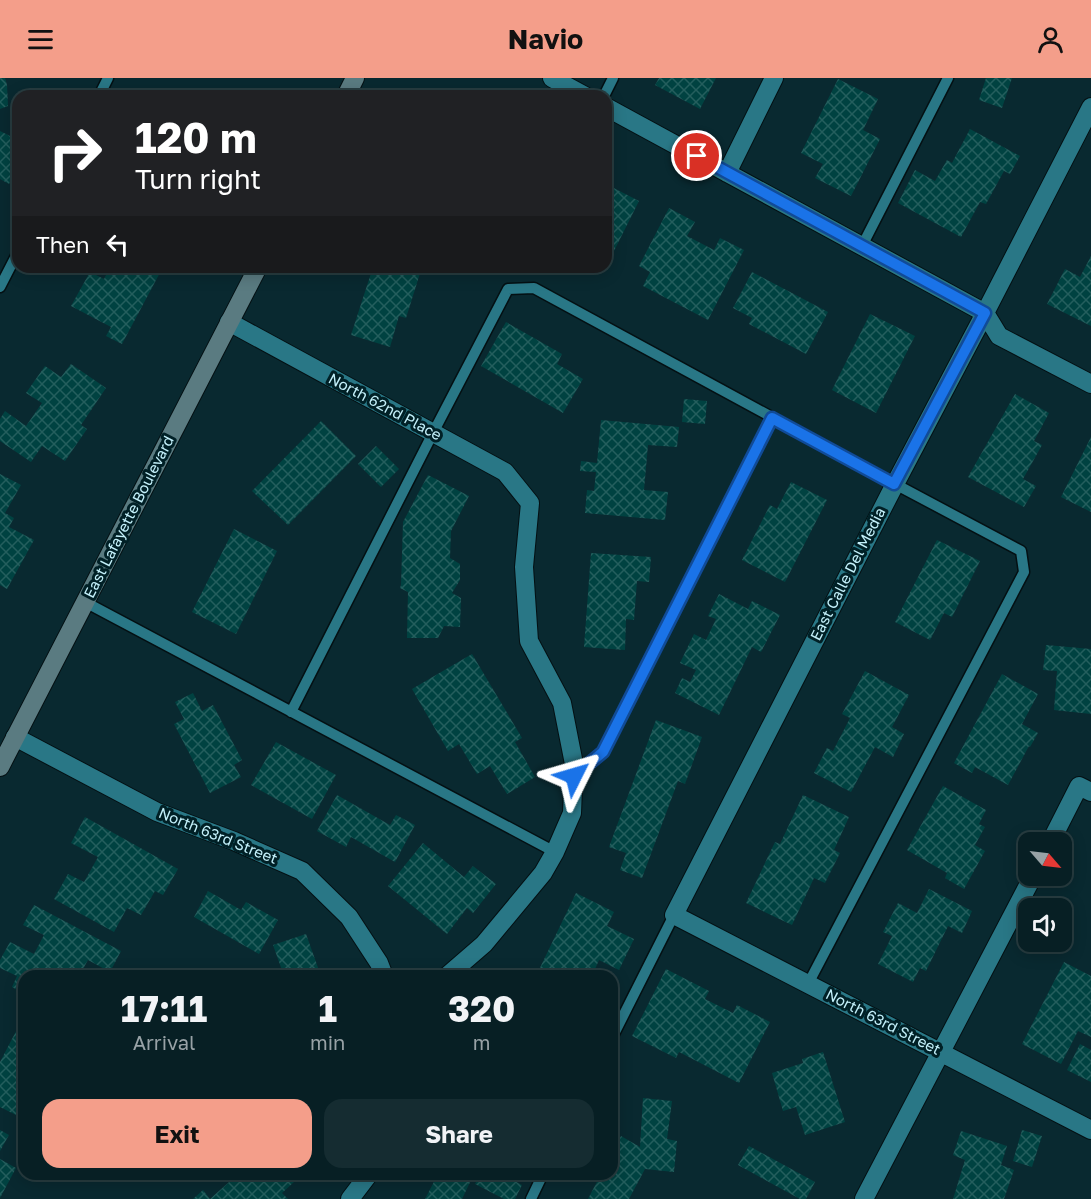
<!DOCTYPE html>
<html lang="en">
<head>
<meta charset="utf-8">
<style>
  body { margin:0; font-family:"Golos Text",sans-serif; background:#152c31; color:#f1f3f6; height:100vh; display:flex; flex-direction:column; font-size:22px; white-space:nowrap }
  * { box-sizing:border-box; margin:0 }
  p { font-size:20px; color:#98a2a6 }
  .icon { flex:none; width:33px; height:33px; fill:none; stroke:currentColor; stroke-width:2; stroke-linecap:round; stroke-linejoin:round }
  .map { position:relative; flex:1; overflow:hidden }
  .panel { position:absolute; left:18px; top:892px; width:600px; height:210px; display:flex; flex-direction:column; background:#071f24; border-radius:18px; box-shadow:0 3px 15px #0003,0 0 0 2px #283d41 }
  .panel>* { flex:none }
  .guide { position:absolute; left:12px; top:12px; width:600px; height:183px; border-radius:18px; box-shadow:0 3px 15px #0003,0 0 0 2px #283d41; background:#202124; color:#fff; overflow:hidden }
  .needle { width:39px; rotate:118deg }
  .fabs { position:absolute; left:1018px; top:754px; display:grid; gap:12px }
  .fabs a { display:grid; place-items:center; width:54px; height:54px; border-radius:12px; background:#071f24; box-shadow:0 3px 15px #0003,0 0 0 2px #283d41; font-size:30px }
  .pin { position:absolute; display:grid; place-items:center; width:51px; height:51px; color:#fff; margin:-26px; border:3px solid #fff; border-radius:50%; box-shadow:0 2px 6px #0007 }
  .me { position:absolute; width:66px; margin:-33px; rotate:50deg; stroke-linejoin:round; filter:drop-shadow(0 0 4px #0008) }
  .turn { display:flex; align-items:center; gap:21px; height:126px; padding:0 24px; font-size:27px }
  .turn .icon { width:78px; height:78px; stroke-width:2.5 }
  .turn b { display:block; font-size:42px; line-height:51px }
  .then { display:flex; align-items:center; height:57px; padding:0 24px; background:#0003; gap:12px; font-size:22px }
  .eta { display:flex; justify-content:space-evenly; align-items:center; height:102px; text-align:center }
  .eta b { font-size:36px; font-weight:700; line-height:42px }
  .cta { display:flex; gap:12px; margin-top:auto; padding:12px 24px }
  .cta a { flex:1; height:69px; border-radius:18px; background:#f49e8a; color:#111; font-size:24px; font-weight:700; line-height:69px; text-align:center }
  .cta a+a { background:#152c31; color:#f1f3f6 }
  header { display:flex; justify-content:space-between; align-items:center; height:78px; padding:0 24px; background:#f49e8a; color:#111; font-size:27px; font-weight:700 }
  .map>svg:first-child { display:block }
  .building { fill:url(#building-cross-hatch) }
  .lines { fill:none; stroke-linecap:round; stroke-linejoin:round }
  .lane-casing { stroke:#041013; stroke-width:13 }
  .street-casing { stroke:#041013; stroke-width:20 }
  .secondary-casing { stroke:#041013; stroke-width:20 }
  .lane { stroke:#297786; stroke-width:10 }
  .street { stroke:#297786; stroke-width:18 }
  .secondary { stroke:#5a7b81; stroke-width:18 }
  .route-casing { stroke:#114b97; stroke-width:15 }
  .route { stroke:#1a73e8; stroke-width:10 }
  .labels { text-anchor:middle; stroke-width:6; stroke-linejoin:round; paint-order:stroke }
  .street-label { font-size:15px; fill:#c3f0fa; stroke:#002026 }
</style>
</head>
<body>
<header><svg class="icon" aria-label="menu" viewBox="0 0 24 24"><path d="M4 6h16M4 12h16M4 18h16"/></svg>Navio<svg class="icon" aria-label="person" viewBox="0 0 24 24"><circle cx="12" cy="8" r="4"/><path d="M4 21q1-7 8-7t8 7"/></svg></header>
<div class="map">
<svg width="1091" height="1121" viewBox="0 0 1091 1121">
  <defs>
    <pattern id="building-cross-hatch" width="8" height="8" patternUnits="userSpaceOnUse" patternTransform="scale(1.5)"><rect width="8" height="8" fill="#004241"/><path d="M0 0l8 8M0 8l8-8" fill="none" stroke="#245e5d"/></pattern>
  </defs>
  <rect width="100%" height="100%" fill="#092930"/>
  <!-- building -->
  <path class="building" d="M0 0H5L7 7 8 28 0 31Z
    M659 0H716L700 31 655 7Z
    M986 0H1012L1002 30 979 22Z
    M838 1 878 21 863 52 880 61 851 118 815 100 823 86 801 75Z
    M970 51 1020 78 1010 96 1004 93 986 126 980 124 961 159 898 125 915 92 935 103 947 82 952 85Z
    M0 53 18 62V89L9 106 0 101Z
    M606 106 639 123 614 173 606 169Z
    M669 130 695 144 687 158 714 172 720 160 744 172 708 242 643 208 650 194 639 188Z
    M1091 178V248L1047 226 1065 191 1080 199Z
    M110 189H163L122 266 106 258 111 249 71 228 90 194 104 201Z
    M373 189H422L406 240 399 238 390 269 351 257Z
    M752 194 828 234 806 276 749 246 752 240 733 230Z
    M870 236 915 258 876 335 832 312Z
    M506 244 562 276 557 286 583 301 563 335 481 288Z
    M71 286 106 310 81 347 87 351 65 383 42 368 31 384 0 363V341L5 333 26 348 42 325 26 315 45 288 61 299Z
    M1015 316 1049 335 1034 363 1042 367 1023 401 1036 408 1024 429 968 399Z
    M684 321 707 323 705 346 682 344Z
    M601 342 679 349 677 369 648 367 644 412 668 414 665 442 585 435 587 412 594 413 596 394 580 393 581 383 597 385Z
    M321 343 356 378 288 447 252 413Z
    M1091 359V434L1061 419Z
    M376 368 399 391 381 409 358 386Z
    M0 396 21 407 5 435 14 440 9 449 34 462 7 511 0 507Z
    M428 397 469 418 451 453 450 480 460 486V502L452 515 461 520 460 549 444 548 438 560H407L408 514 400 510 401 507 403 444Z
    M791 404 827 422 785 504 742 482 770 427 777 431Z
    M234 451 277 473 236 556 192 534Z
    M937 462 980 483 952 539 944 535 930 562 895 544Z
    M591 475 651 479 649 504 637 503 634 542 626 541 625 572 584 569Z
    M719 516 748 531 752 523 780 537 761 574 752 569 719 637 675 615 682 600 690 604 696 592 680 585 694 556 706 562 716 541 708 538Z
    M1046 567 1091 571V636L1054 632 1057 593 1043 592Z
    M472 576 522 660 515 664 535 699 507 716 490 688 477 696 459 666 448 673 412 611Z
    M865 593 909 617 892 649 904 656 893 679 875 669 851 714 814 695 827 670 833 673 850 640 842 636Z
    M1002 596 1038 616 1022 646 1038 655 1030 669 1029 668 1008 707 975 689 972 695 954 685Z
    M193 615 202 633 213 627 242 682 234 687 241 699 210 715 174 646 184 641 175 624Z
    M656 642 702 659 685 706 678 703 642 800 620 792 626 775 609 769Z
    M276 664 336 697 312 741 251 707Z
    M943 708 986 732 979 746 985 749 975 767 985 773 964 811 945 800 947 795 907 772Z
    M337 717 390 747 396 737 415 747 395 784 351 759 346 769 317 753Z
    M803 717 849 739 834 772 840 775 825 805 814 800 792 847 746 825 775 764 780 766Z
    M85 739 178 791 163 817 155 813 141 837 127 830 114 854 54 821 68 796 84 804 98 779 71 765Z
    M423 765 464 799 473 788 496 806 473 835 467 830 447 856 388 808Z
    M929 811 972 833 962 855 948 848 926 893 920 890 913 904 878 886 892 858 883 854 898 825 917 835Z
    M208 813 241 832 246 824 278 842 259 876 194 839Z
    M576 815 614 834 607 848 634 861 619 892 599 882 592 898H536Z
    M34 827 121 873 110 894 88 882 79 898H24V916L12 909 17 898 0 890V882L10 864 34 876 44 857 23 847Z
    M306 856 321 898H284L273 867Z
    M1064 884 1091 898V959L1078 953 1061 986 1022 966Z
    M666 891 709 913 705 921 733 935 737 927 770 944 739 1005 679 974 676 980 632 958Z
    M24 938V1041L0 1029V984Z
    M1080 966 1091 972V1004L1067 992Z
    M823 974 845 1044 805 1057 796 1029 783 1033 772 995 803 985 802 981Z
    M643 1020 672 1023 667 1061 677 1063 674 1094 645 1091 629 1121H588L601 1096H612V1075L621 1058 640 1069Z
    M0 1052 9 1057 0 1073Z
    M1022 1052 1042 1058 1032 1089 1013 1083Z
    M961 1053 1007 1068 1001 1087 1014 1092 1004 1121H953L965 1082 953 1077Z
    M749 1068 815 1104 806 1121H800L738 1087Z
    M0 1081 16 1090 0 1120Z
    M238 1096H288L294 1104 282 1115 288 1121H193L203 1112 210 1121Z
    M438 1096H474L462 1121H425Z
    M480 1096H502L522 1107 515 1121H504L475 1106Z"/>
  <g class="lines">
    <defs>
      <path id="lane" d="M99 18 108 0
        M604 18 613 0
        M862 168 948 0
        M0 209 18 174
        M85 524 555 774
        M291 634 433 355 508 211 534 210 895 406 1021 473 1024 494 808 906
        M574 698 603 674 772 340
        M612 960 674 837
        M531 1121 543 1096"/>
      <path id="street" d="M552 0 585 18
        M606 29 985 235 999 258 1091 306
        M1091 29 985 235 895 406 674 837 1091 1052
        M727 95 774 0
        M229 244 505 394 530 425 524 489 529 563 562 625 574 686 572 735 555 774 543 795 484 866 447 898
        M15 659 157 734 234 763 302 793 349 839 379 885 384 898
        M1050 765 1079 708 1091 714
        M350 1121 369 1096
        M864 1121 1033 798"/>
      <path id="secondary" d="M346 18 355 0
        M0 689 258 189"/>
    </defs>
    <!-- lane casing -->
    <use href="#lane" class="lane-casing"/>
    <!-- street casing -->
    <use href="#street" class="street-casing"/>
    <!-- secondary casing -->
    <use href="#secondary" class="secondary-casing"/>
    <!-- lane -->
    <use href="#lane" class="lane"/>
    <!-- street -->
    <use href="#street" class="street"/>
    <!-- secondary -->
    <use href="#secondary" class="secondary"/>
  </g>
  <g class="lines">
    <defs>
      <path id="route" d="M574 698 603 674 772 340 894 406 985 235 697 78"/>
    </defs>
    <!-- route casing -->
    <use href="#route" class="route-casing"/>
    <!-- route -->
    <use href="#route" class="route"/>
  </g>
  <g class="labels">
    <!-- street labels -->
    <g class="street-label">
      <text transform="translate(385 329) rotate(28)" y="5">North 62nd Place</text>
      <text transform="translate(129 439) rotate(-63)" y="5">East Lafayette Boulevard</text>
      <text transform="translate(848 496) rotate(-63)" y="5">East Calle Del Media</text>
      <text transform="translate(218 758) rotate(22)" y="5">North 63rd Street</text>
      <text transform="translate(883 944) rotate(27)" y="5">North 63rd Street</text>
    </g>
  </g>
</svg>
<div class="fabs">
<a><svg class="needle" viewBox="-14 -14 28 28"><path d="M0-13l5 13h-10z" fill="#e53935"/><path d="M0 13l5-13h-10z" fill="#98a2a6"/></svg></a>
<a><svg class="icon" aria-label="sound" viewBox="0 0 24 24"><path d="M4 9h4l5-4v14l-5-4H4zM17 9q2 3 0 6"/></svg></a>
</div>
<div class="pin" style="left:697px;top:78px;background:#d93025"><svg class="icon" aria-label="arrive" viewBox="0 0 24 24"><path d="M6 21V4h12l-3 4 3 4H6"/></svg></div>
<svg class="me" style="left:574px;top:698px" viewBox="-20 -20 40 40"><path d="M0-17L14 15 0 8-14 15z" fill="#1a73e8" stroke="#fff" stroke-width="4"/></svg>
<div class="guide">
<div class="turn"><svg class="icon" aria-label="right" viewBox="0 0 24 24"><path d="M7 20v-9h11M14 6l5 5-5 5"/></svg><div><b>120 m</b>Turn right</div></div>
<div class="then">Then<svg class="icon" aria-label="left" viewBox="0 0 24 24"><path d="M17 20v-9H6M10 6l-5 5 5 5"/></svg></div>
</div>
<section class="panel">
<div class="eta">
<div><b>17:11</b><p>Arrival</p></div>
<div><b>1</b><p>min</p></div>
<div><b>320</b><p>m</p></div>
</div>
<div class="cta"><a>Exit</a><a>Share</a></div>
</section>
</div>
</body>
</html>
